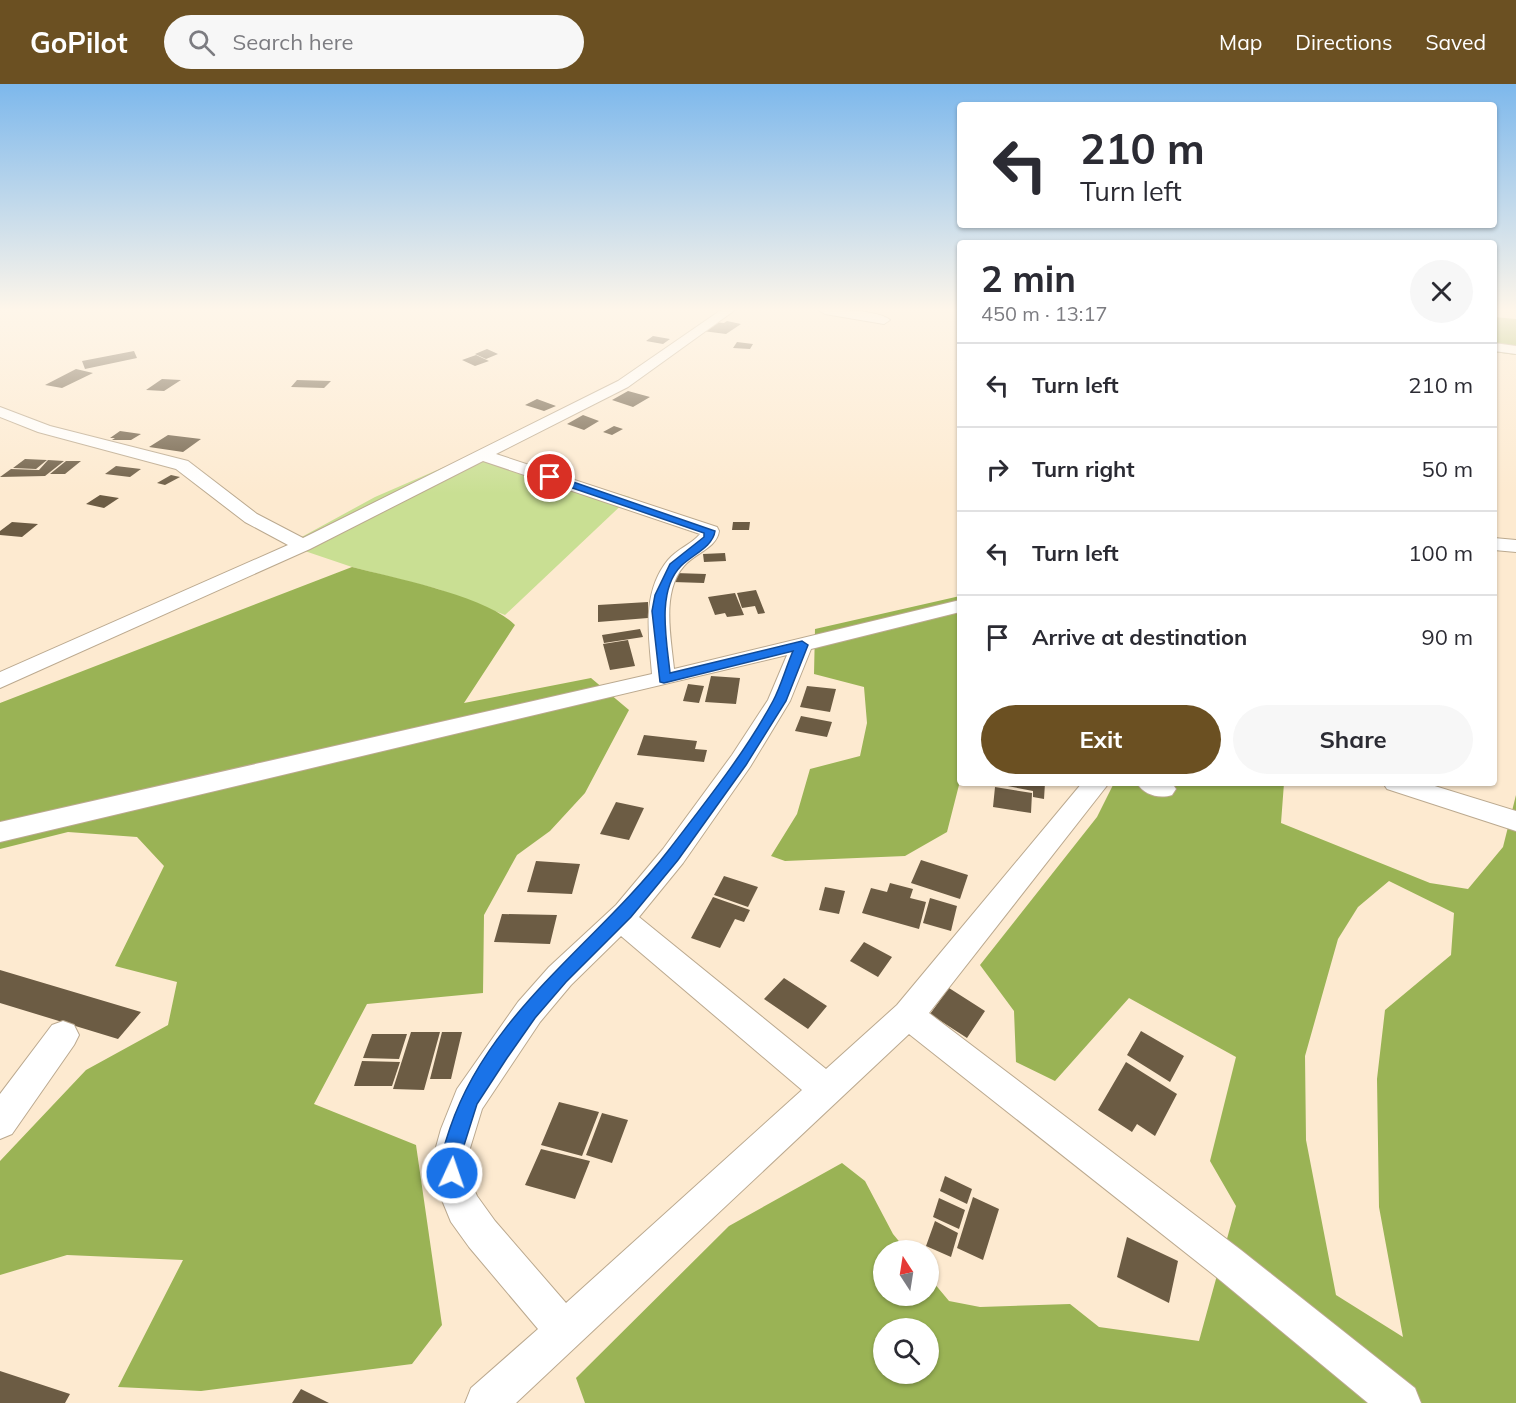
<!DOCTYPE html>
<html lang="en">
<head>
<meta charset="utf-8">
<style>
  body { margin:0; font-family:Mulish,sans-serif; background:#f7f7f7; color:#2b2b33; height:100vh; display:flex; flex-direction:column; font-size:22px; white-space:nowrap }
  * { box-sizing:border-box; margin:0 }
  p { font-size:20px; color:#7c7c81 }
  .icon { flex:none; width:33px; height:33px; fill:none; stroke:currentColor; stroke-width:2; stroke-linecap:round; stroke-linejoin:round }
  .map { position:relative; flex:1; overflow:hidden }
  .side { position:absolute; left:957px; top:156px; width:540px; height:546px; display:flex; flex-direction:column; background:#fff; border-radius:6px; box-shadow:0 2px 4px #0004 }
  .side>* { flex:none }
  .banner { position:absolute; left:957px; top:18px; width:540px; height:126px; border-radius:6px; box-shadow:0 2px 4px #0004; background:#fff; color:#2b2b33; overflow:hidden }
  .needle { width:39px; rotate:348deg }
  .buttons { position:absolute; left:873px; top:1156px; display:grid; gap:12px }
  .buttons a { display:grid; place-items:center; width:66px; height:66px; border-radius:50%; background:#fff; box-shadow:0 2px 4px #0004; font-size:30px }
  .pin { position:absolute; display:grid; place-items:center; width:51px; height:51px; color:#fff; margin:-26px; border:3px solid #fff; border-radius:50%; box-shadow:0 2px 6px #0007 }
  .me { position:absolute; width:66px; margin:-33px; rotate:3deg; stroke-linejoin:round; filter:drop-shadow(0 0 4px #0008) }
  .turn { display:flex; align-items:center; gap:21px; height:126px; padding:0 24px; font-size:27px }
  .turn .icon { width:78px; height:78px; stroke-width:2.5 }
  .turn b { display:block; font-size:42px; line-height:51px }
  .round { display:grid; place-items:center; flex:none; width:63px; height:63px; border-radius:32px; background:#f7f7f7 }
  .overview { display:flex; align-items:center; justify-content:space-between; height:102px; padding:0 24px }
  h1 { font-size:36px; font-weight:700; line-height:45px }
  .button { display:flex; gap:12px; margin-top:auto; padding:12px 24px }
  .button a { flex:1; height:69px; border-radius:36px; background:#6b5022; color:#fff; font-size:24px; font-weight:700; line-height:69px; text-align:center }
  .button a+a { background:#f7f7f7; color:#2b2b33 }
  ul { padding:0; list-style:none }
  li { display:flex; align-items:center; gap:18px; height:84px; padding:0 24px; border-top:2px solid #e1e1e2 }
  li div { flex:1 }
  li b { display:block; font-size:22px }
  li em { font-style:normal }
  header { display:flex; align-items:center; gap:36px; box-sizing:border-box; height:84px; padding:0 30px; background:#6b5022; color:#fff }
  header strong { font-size:28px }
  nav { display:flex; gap:33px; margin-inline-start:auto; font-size:21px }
  .search { width:420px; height:54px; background:#f7f7f7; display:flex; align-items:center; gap:15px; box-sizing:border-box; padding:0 21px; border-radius:33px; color:#7c7c81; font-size:22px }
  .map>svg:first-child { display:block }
  .green { fill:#c9df93 }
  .forest { fill:#9ab355; fill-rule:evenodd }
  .building { fill:#6c5c44 }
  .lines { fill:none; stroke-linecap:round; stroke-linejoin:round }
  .minor-casing { stroke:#bba98f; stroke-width:2 }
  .minor { fill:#fff; fill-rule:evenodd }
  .route { fill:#1a73e8; stroke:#114b97; stroke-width:1.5 }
</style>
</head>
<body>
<header>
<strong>GoPilot</strong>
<div class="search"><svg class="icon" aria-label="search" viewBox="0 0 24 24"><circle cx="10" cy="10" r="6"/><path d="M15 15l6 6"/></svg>Search here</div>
<nav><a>Map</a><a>Directions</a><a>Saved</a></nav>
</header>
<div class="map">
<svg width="1516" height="1319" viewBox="0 0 1516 1319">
  <rect width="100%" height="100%" fill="#fdead0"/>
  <!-- green -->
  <path class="green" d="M474 370 630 413 505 531 438 505 352 483 287 461 375 413Z"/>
  <!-- forest -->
  <path class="forest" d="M1494 233 1516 235V271L1494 268Z
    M352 483C394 494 487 512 515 541L464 619 591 594 629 626 585 709 550 747 517 771 484 831 483 909 367 920 314 1020 416 1061 442 1241 412 1280 201 1307 118 1303 183 1176 67 1171 0 1191V1077L86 986 168 941 177 898 115 882 164 782 137 753 68 748 0 765V619Z
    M960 512V697L947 748 905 772 785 777 771 772 797 730 810 685 860 672 867 639 864 603 814 590 815 545Z
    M1114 699H1284L1281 739 1430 799 1468 805 1503 763 1516 711V1319H585L576 1294 729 1142 842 1079 865 1097 893 1150 907 1167H884V1212H928L929 1193 949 1217 980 1223 1070 1220 1099 1243 1199 1257 1236 1122 1210 1077 1236 973 1129 914 1055 997 1016 978 1014 927 980 881 1097 733ZM1389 797 1454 829 1451 871 1385 926 1377 995 1379 1123 1403 1253 1336 1211 1306 1056 1305 972 1338 855 1358 823ZM884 1245H928V1290H884Z"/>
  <!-- building -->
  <path class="building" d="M727 237 741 240 726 250 703 247 714 238 724 239Z
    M653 252 670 255 663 260 646 257Z
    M737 258 753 260 750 265 733 264Z
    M487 265 498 270 486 275 475 270Z
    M134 267 137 274 85 285 82 277Z
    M476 271 489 277 475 282 462 276Z
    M76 285 93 289 62 304 45 301Z
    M162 295 181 296 164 307 146 306Z
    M297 296 331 297 324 304 291 303Z
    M628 307 650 313 633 323 612 316Z
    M537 315 556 322 544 327 525 321Z
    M583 331 599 337 584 346 567 340Z
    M614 342 623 345 612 351 603 348Z
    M120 347 141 350 131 356H112L115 354H110Z
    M168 351 201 355 183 368 149 363Z
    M25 375 47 376 36 385 13 384Z
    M48 376 64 377 45 392 0 393 11 385 39 386Z
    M66 377H81L65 390H50Z
    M116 382 141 385 130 393 105 390Z
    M171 391 180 393 165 401 157 399Z
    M100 411 119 414 104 424 86 420Z
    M12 438 38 440 22 453 0 451V447Z
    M733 438H750L749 446H732Z
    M725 469 726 477 704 478 703 470Z
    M675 489 706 490 704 499 673 498Z
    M756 506 765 529 758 530 755 522 742 524 737 509Z
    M735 509 744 531 727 533 725 529 715 531 708 513Z
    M648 518V534L598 538V521Z
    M640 545 643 553 604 559 602 551Z
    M628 556 635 582 610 586 603 560Z
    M711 592 740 594 736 620 705 618Z
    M688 600 704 602 699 619 683 617Z
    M807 602 836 605 830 628 800 623Z
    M801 632 832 638 827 653 795 647Z
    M644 651 697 657 695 665 707 666 704 678 637 671Z
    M992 699H1045L1044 715 1033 713V707Z
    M995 703 1032 709 1031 729 993 723Z
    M616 718 644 724 629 756 600 750Z
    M921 776 968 791 960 815 911 799Z
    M536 777 580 780 572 810 527 808Z
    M724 792 758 803 748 823 714 811Z
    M890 799 913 805 910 814 926 818 919 845 862 829 871 804 887 808Z
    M825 803 845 807 839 830 819 826Z
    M713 813 750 826 744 838 735 835 720 864 691 854Z
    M930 814 957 822 951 847 923 839Z
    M502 830 557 831 550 860 494 858Z
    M864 858 892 873 878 893 850 877Z
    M0 886 141 928 118 955 0 919Z
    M784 894 827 922 808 945 764 915Z
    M949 904 985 927 967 954 930 930Z
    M1141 947 1184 972 1170 998 1127 971Z
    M411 948H440L424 1006 393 1005Z
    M442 948H462L451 995H430Z
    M372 950H407L399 975 363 974Z
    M362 977 400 978 392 1002H354Z
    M1126 978 1177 1010 1155 1052 1137 1040 1132 1048 1098 1026Z
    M559 1018 599 1028 582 1072 541 1061Z
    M602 1029 628 1036 612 1079 586 1071Z
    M541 1065 590 1077 575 1115 525 1101Z
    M945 1092 972 1105 967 1120 940 1107Z
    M973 1113 999 1125 983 1176 957 1164Z
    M939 1114 965 1126 959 1145 933 1133Z
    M935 1137 958 1149 951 1173 926 1162Z
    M1127 1153 1178 1177 1169 1219 1117 1193Z
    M0 1287 70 1310 65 1319H0Z
    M301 1305 329 1319H292Z"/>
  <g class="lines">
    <defs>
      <path id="minor" d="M721 226H735L628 303 496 370 717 443 719 447C717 464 695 469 684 482 661 508 671 553 674 585L960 516V528L811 565 790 617 750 683 683 779 639 833 826 985 897 921 1082 699H1109L929 929 1241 1166 1415 1304 1421 1319H1368L1215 1192 909 950 516 1319H465L471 1304 538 1245 469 1163 451 1138 437 1104 433 1074 441 1045 457 1005 518 918 549 883 616 821 663 765 732 671 768 616 787 571 0 758V738L652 590C649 552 641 509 668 476 677 465 692 460 700 450L483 377 310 465 0 604V588L288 461 245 438 176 385 38 348 0 333V323L50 342 188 377 257 430 303 454 618 297ZM621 852 802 1006 566 1219 495 1137 477 1112 473 1103 467 1074 482 1025 540 938 571 901Z
        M819 226C834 225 879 226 890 236L884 240 825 230Z
        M1494 259 1516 262V270L1494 267Z
        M1494 454 1516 456V468L1494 466Z
        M1137 699H1172L1176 705 1172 711C1159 715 1144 711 1137 699Z
        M1383 699H1425L1516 727V747L1387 705Z
        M63 937 74 941 79 951 74 961 12 1050 0 1055V1010L52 941Z"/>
    </defs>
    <!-- minor casing -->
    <use href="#minor" class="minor-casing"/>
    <!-- minor -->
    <use href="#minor" class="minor"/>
  </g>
  <!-- sky -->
  <linearGradient id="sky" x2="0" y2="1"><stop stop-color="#7db8ec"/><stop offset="0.55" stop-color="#fef6ea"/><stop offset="1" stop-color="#fef6ea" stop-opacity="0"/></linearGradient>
  <rect width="1516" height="410" fill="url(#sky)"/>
  <!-- route -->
  <path class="route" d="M546 391H553L715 447C713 463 692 471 681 482 656 507 667 558 670 589L802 557 808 561 786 617 746 681 678 776 631 833 566 898 535 934 507 974 477 1020 460 1074 462 1089 459 1096 452 1099 445 1096C437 1077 444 1063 450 1044 489 928 596 860 668 767 704 720 745 669 773 617 781 602 786 583 793 567L664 599 660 598 652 527 655 511 670 480 704 453V449L546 395Z"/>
</svg>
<div class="buttons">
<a><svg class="needle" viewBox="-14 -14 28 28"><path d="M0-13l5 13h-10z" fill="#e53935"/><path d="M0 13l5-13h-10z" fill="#7c7c81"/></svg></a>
<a><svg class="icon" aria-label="search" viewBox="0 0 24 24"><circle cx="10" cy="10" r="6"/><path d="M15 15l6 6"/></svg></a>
</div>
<div class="pin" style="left:550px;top:393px;background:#d93025"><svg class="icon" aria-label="arrive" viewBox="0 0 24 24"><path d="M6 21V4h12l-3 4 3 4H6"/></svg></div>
<svg class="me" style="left:452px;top:1089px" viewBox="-20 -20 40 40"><circle r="17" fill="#1a73e8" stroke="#fff" stroke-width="3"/><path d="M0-11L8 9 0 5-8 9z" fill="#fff"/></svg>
<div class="banner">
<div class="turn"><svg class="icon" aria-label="left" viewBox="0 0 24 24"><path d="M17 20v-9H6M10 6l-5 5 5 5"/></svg><div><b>210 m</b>Turn left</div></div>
</div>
<section class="side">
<div class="overview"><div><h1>2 min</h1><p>450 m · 13:17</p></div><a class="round"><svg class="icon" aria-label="close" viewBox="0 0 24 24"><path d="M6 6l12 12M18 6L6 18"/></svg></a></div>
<ul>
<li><svg class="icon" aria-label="left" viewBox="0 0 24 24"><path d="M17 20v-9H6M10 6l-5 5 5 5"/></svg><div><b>Turn left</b></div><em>210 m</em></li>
<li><svg class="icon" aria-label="right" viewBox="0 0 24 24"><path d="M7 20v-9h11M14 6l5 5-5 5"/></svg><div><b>Turn right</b></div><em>50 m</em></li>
<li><svg class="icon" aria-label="left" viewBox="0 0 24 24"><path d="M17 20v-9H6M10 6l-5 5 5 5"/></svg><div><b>Turn left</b></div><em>100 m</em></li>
<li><svg class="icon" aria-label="arrive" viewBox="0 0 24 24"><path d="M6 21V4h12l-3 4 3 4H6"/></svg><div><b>Arrive at destination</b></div><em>90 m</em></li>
</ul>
<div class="button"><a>Exit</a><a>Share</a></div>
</section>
</div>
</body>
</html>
